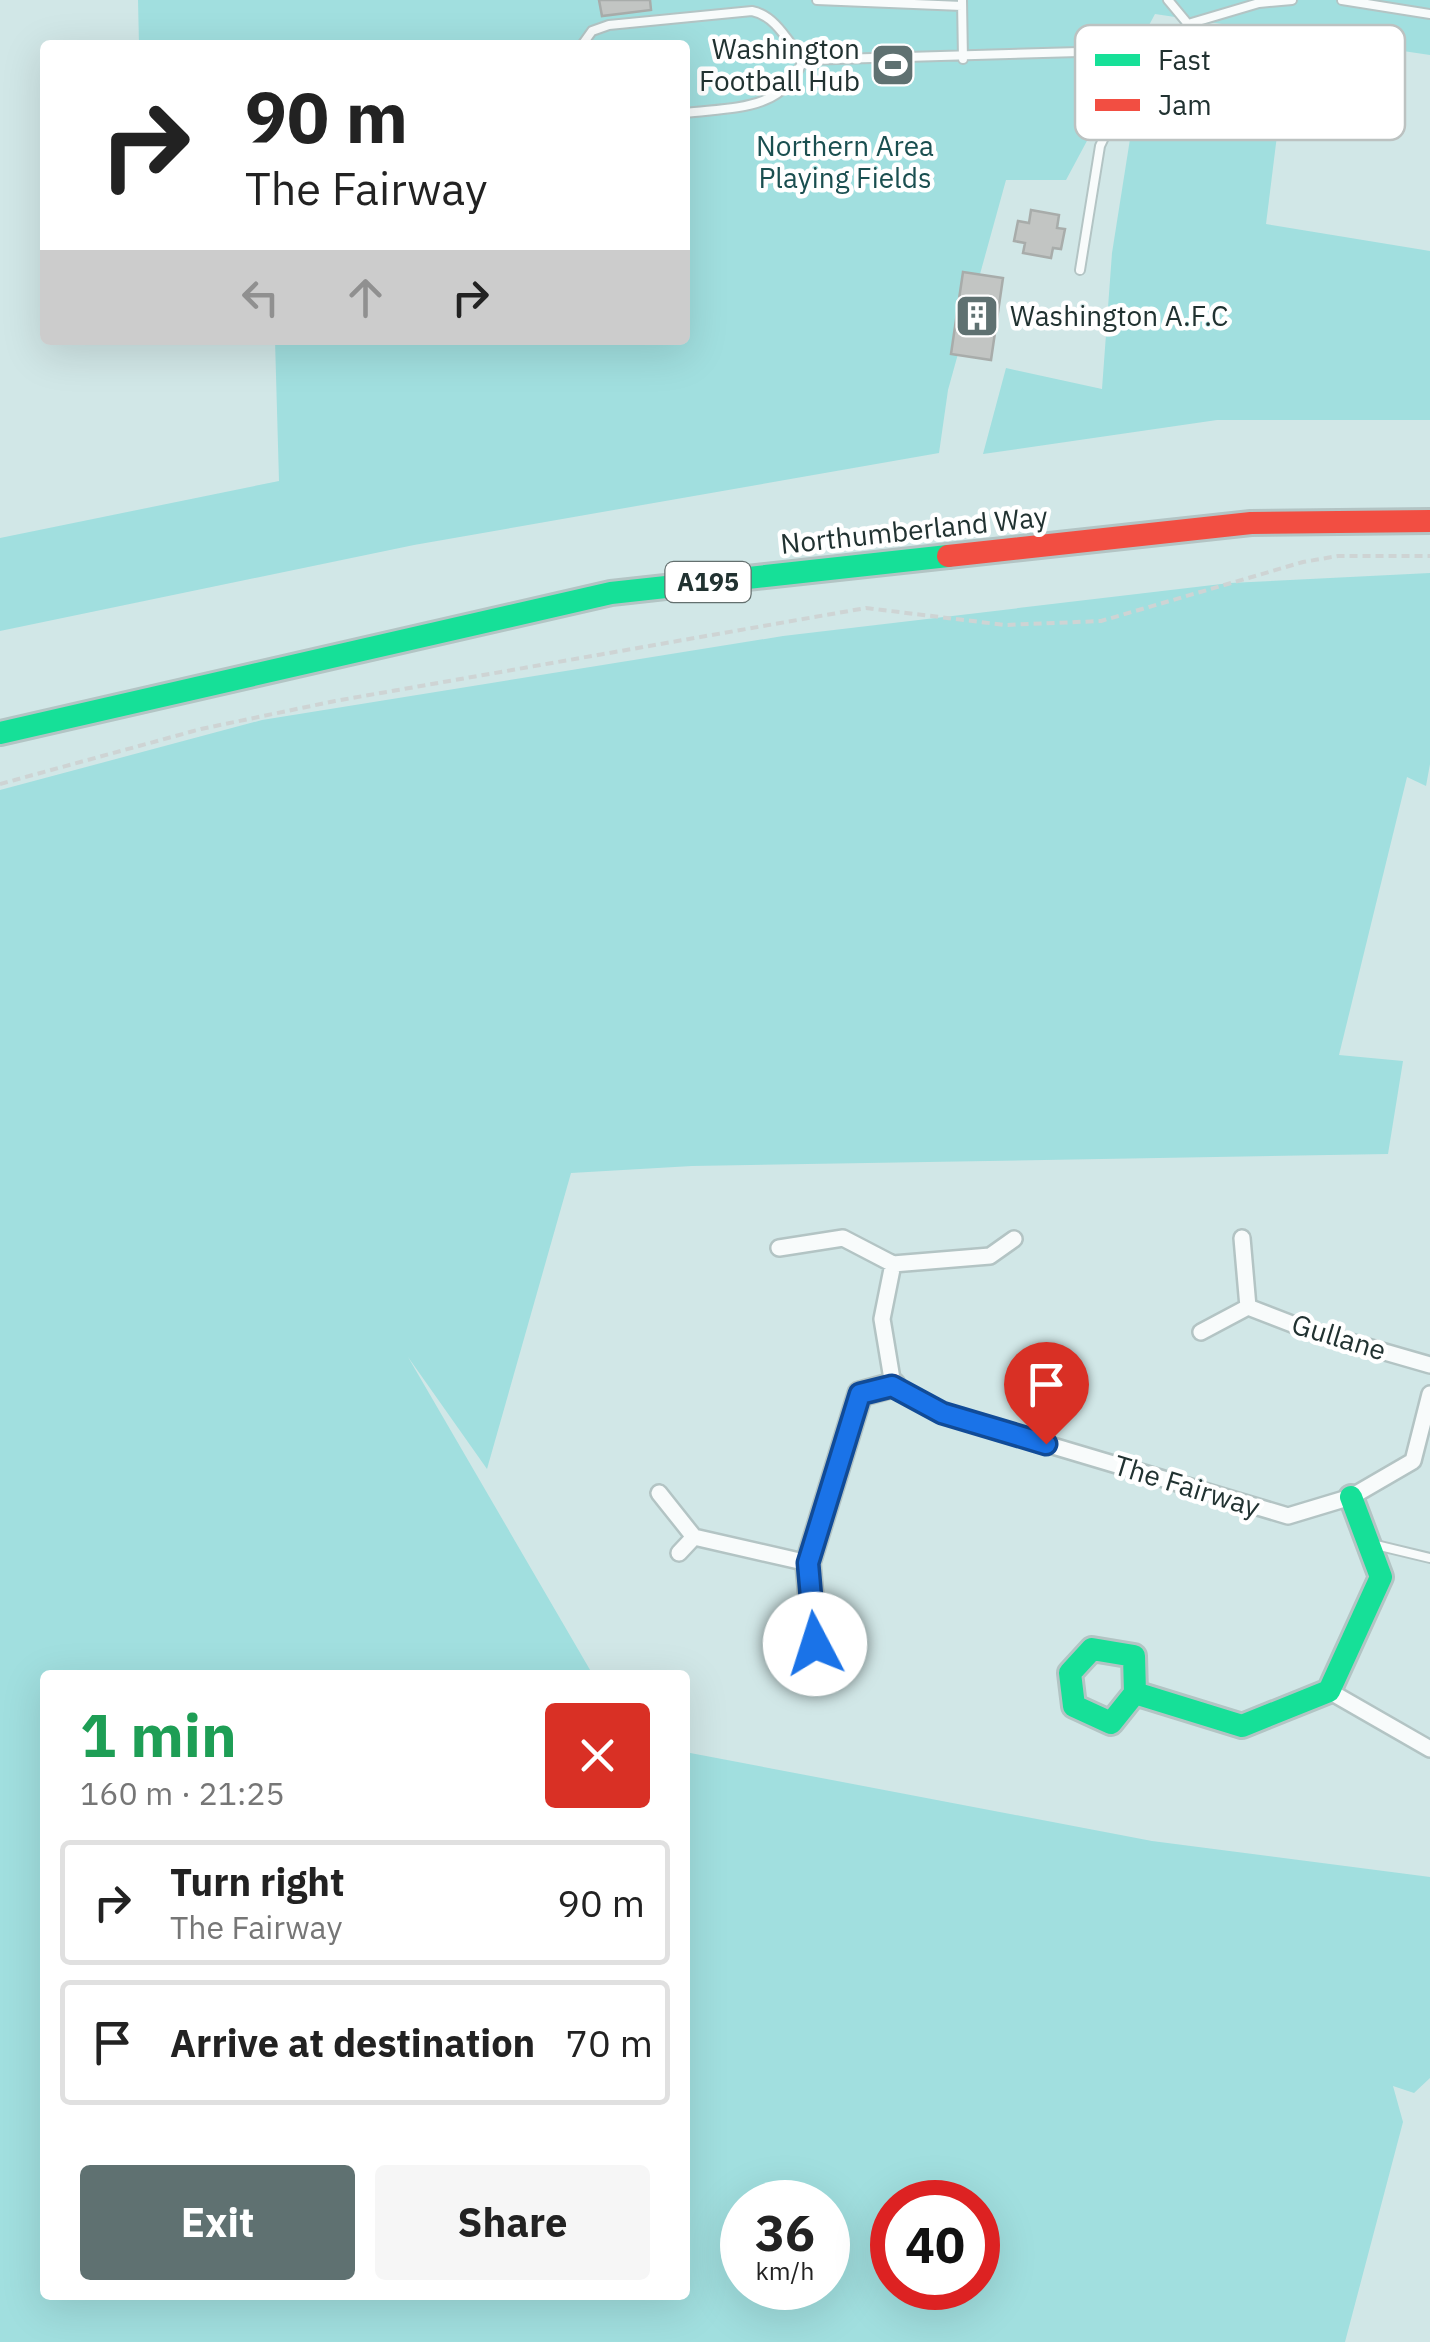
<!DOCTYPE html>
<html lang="en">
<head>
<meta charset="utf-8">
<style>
  body { margin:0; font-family:"IBM Plex Sans",sans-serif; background:#f6f6f6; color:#222; height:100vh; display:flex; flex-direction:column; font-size:38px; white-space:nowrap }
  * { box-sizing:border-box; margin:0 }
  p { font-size:32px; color:#767676 }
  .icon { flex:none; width:55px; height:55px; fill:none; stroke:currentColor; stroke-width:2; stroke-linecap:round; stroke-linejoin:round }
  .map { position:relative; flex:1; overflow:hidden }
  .side { position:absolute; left:40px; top:1670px; width:650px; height:630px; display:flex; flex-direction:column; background:#fff; border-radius:10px; box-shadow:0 10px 40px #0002 }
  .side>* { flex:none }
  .hud { position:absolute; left:40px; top:40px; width:650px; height:305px; border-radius:10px; box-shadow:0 10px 40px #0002; background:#fff; color:#222; overflow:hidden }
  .speed { position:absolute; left:720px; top:2180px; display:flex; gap:20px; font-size:50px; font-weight:700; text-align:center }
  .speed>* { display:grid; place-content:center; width:130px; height:130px; border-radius:50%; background:#fff; box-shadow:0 10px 40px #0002; line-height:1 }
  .speed small { font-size:25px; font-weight:400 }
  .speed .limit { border:15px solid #d22; background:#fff; color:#111 }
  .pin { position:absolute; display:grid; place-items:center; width:85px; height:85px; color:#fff; margin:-102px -42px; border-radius:50% 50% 50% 0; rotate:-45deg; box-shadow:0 0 10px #0007 }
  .pin .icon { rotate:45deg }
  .me { position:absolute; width:110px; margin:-55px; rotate:355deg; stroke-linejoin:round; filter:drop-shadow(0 0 8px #0008) }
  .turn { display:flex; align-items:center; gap:35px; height:210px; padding:0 40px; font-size:45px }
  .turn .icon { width:130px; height:130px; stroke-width:2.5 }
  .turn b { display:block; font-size:70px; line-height:85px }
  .lanes { display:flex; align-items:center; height:95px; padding:0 40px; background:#0003; justify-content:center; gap:50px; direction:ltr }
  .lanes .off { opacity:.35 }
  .round { display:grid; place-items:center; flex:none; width:105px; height:105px; border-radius:10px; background:#f6f6f6 }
  .overview { display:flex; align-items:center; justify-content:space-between; height:170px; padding:0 40px }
  h1 { font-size:60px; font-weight:700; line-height:75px; color:#1e9e55 }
  .cta { display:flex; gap:20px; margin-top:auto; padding:20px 40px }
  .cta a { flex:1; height:115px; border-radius:10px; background:#5f7171; color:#fff; font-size:40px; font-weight:700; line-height:115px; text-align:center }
  .cta a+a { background:#f6f6f6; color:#222 }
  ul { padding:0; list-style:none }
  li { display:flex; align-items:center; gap:30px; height:125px; margin:0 20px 15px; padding:0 20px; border:5px solid #e0e0e0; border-radius:10px }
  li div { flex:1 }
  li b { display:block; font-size:38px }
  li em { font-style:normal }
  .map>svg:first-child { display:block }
  .green { fill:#a1dfdf; fill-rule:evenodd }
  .building { fill:#c2c5c3; stroke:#a8acaa; stroke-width:2.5 }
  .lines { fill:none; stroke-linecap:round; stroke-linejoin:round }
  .lane-casing { stroke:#b3c4c4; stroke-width:12 }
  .street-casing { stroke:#b3c4c4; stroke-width:20 }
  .fast-casing { stroke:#b3c4c4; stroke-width:28 }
  .jam-casing { stroke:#b3c4c4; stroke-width:28 }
  .path { stroke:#ced4d4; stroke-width:4; stroke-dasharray:8 5; stroke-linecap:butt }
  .lane { stroke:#f8fbfb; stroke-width:8 }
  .street { stroke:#f8fbfb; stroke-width:15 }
  .fast { stroke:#16e098; stroke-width:22 }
  .jam { stroke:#f24e42; stroke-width:22 }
  .route-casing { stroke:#114b97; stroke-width:25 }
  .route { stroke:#1a73e8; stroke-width:18 }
  .labels { text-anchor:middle; stroke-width:9; stroke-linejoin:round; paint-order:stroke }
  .shield { fill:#fff; stroke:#64706f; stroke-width:2.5 }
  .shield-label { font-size:25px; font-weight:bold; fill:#213231 }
  .poi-label { font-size:28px; fill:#213231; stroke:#fff; text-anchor:end }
  .park-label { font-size:28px; fill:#1a4f50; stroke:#fff }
  .street-label { font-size:28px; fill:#213231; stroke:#fff }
  .key { fill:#fff; stroke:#bcc2c1; stroke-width:2.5 }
  .key-label { font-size:28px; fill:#213231 }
</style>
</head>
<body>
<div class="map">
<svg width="1430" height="2342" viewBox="0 0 1430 2342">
  <rect width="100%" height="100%" fill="#d1e7e7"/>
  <!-- green -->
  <path class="green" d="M138 0H1430V55L1155 14 1066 180H1006L948 390 939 453 414 545 0 631V538L279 481 275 340H685V45H139Z
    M1288 47 1266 224 1430 251V420H1217L983 454 1006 368 1102 389 1112 253 1130 139 1205 54Z
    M1430 573V764L1426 786 1407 777 1339 1055 1403 1061 1388 1154 692 1166 571 1173 487 1469 408 1357 593 1675H45V2295H685V1752L1152 1841 1430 1877V2078L1414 2093 1393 2086 1403 2122 1345 2342H0V790L262 720 783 636 1230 583ZM742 2202H828V2288H742ZM892 2202H978V2288H892Z"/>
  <!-- building -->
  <path class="building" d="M599 0H650L651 10 602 16Z
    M1031 210 1059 215 1057 228 1065 229 1061 249 1053 248 1051 258 1023 253 1025 243 1014 241 1018 221 1029 223Z
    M963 272 1003 278 991 360 951 354Z"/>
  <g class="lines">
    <defs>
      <path id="lane" d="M817 0 962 6
        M962 0 963 59
        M1168 0 1188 24
        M1342 0 1430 14
        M582 45 592 31 609 25 752 11C775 15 789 43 803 60
        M803 60 1115 51 1151 59
        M685 113C732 107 783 112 803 60
        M1080 270 1100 146 1133 76 1188 24 1259 3 1292 0
        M1376 1545 1430 1558"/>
      <path id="street" d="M1242 1238 1248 1307 1305 1329 1430 1365
        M1014 1239 990 1256 893 1264 882 1319 893 1385 942 1413 1288 1516 1351 1497 1413 1461 1430 1394
        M779 1248 843 1238 893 1264
        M1201 1332 1248 1307
        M659 1493 694 1537 808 1563
        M679 1553 694 1537
        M1329 1691 1430 1749"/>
      <path id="fast" d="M0 733 611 593 948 556
        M1135 1693 1111 1723 1074 1706 1070 1673 1092 1649 1134 1656 1135 1693 1242 1726 1329 1691 1381 1577 1351 1497"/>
      <path id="jam" d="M948 556 1251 523 1430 521
        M815 1644 808 1563 860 1394 893 1385"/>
    </defs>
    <!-- lane casing -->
    <use href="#lane" class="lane-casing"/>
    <!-- street casing -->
    <use href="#street" class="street-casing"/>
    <!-- fast casing -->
    <use href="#fast" class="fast-casing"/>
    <!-- jam casing -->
    <use href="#jam" class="jam-casing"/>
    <!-- path -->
    <path class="path" d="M0 784 201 729 335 701 866 608 1005 625 1101 621 1303 562 1338 556H1430"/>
    <!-- lane -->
    <use href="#lane" class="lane"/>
    <!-- street -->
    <use href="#street" class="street"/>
    <!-- fast -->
    <use href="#fast" class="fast"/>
    <!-- jam -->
    <use href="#jam" class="jam"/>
  </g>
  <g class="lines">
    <defs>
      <path id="route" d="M815 1644 808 1563 860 1394 892 1386 942 1413 1046 1444"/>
    </defs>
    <!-- route casing -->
    <use href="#route" class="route-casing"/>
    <!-- route -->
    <use href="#route" class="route"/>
  </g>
  <!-- icons -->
  <defs>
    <symbol id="stadium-square" viewBox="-11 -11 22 22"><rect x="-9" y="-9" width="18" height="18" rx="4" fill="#5f7171" stroke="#fff"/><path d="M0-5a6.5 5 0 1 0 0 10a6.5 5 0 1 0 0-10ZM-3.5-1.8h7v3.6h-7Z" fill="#fff"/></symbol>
    <symbol id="building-square" viewBox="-11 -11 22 22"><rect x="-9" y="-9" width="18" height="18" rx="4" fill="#5f7171" stroke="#fff"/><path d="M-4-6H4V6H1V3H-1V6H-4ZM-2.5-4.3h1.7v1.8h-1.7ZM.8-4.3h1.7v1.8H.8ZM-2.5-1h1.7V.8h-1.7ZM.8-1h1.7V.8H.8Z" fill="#fff"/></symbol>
  </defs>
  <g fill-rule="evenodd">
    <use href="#stadium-square" x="868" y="40" width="50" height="50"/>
    <use href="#building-square" x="952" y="291" width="50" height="50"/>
  </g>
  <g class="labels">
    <!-- shield labels -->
    <rect class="shield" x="665.5" y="562" width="85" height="40" rx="8"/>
    <g class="shield-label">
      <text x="708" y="591">A195</text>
    </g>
    <!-- poi labels -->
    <g class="poi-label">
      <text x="860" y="59">Washington<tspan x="860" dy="32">Football Hub</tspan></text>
      <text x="1010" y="326" text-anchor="start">Washington A.F.C</text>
    </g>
    <!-- park labels -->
    <g class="park-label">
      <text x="845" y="156">Northern Area<tspan x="845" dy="32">Playing Fields</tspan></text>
    </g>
    <!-- street labels -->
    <g class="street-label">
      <text transform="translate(914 530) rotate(-6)" y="10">Northumberland Way</text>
      <text transform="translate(1339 1337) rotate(17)" y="10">Gullane</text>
      <text transform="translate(1187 1486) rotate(17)" y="10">The Fairway</text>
    </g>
  </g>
  <!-- legend -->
  <rect x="1075" y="25" width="330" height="115" rx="15" class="key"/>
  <rect x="1095" y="54" width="45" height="12" fill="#16e098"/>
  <rect x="1095" y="99" width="45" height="12" fill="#f24e42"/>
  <g class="key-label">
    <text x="1158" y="70">Fast</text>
    <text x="1158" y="115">Jam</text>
  </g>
</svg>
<div class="speed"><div>36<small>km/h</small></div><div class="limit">40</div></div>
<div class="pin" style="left:1046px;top:1444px;background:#d93025"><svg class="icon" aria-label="arrive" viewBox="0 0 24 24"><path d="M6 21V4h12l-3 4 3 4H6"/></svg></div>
<svg class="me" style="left:815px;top:1644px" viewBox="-20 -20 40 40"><circle r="19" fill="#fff"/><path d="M0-13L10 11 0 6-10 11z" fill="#1a73e8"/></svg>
<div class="hud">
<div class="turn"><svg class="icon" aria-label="right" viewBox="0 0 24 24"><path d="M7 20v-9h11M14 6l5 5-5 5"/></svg><div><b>90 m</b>The Fairway</div></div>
<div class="lanes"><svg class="icon off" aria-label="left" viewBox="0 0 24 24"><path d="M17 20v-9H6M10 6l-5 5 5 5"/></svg><svg class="icon off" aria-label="ahead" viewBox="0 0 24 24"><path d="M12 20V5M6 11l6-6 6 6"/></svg><svg class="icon" aria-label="right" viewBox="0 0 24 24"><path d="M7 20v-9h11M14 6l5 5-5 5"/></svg></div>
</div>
<section class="side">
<div class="overview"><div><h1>1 min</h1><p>160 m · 21:25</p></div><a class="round" style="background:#d93025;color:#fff"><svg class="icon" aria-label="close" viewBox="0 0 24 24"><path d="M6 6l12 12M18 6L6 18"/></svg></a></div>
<ul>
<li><svg class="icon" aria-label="right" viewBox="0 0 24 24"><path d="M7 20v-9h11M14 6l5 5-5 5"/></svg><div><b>Turn right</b><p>The Fairway</p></div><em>90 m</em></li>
<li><svg class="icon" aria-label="arrive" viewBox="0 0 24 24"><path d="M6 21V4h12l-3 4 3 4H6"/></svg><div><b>Arrive at destination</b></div><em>70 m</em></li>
</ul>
<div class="cta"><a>Exit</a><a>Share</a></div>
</section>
</div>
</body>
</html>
